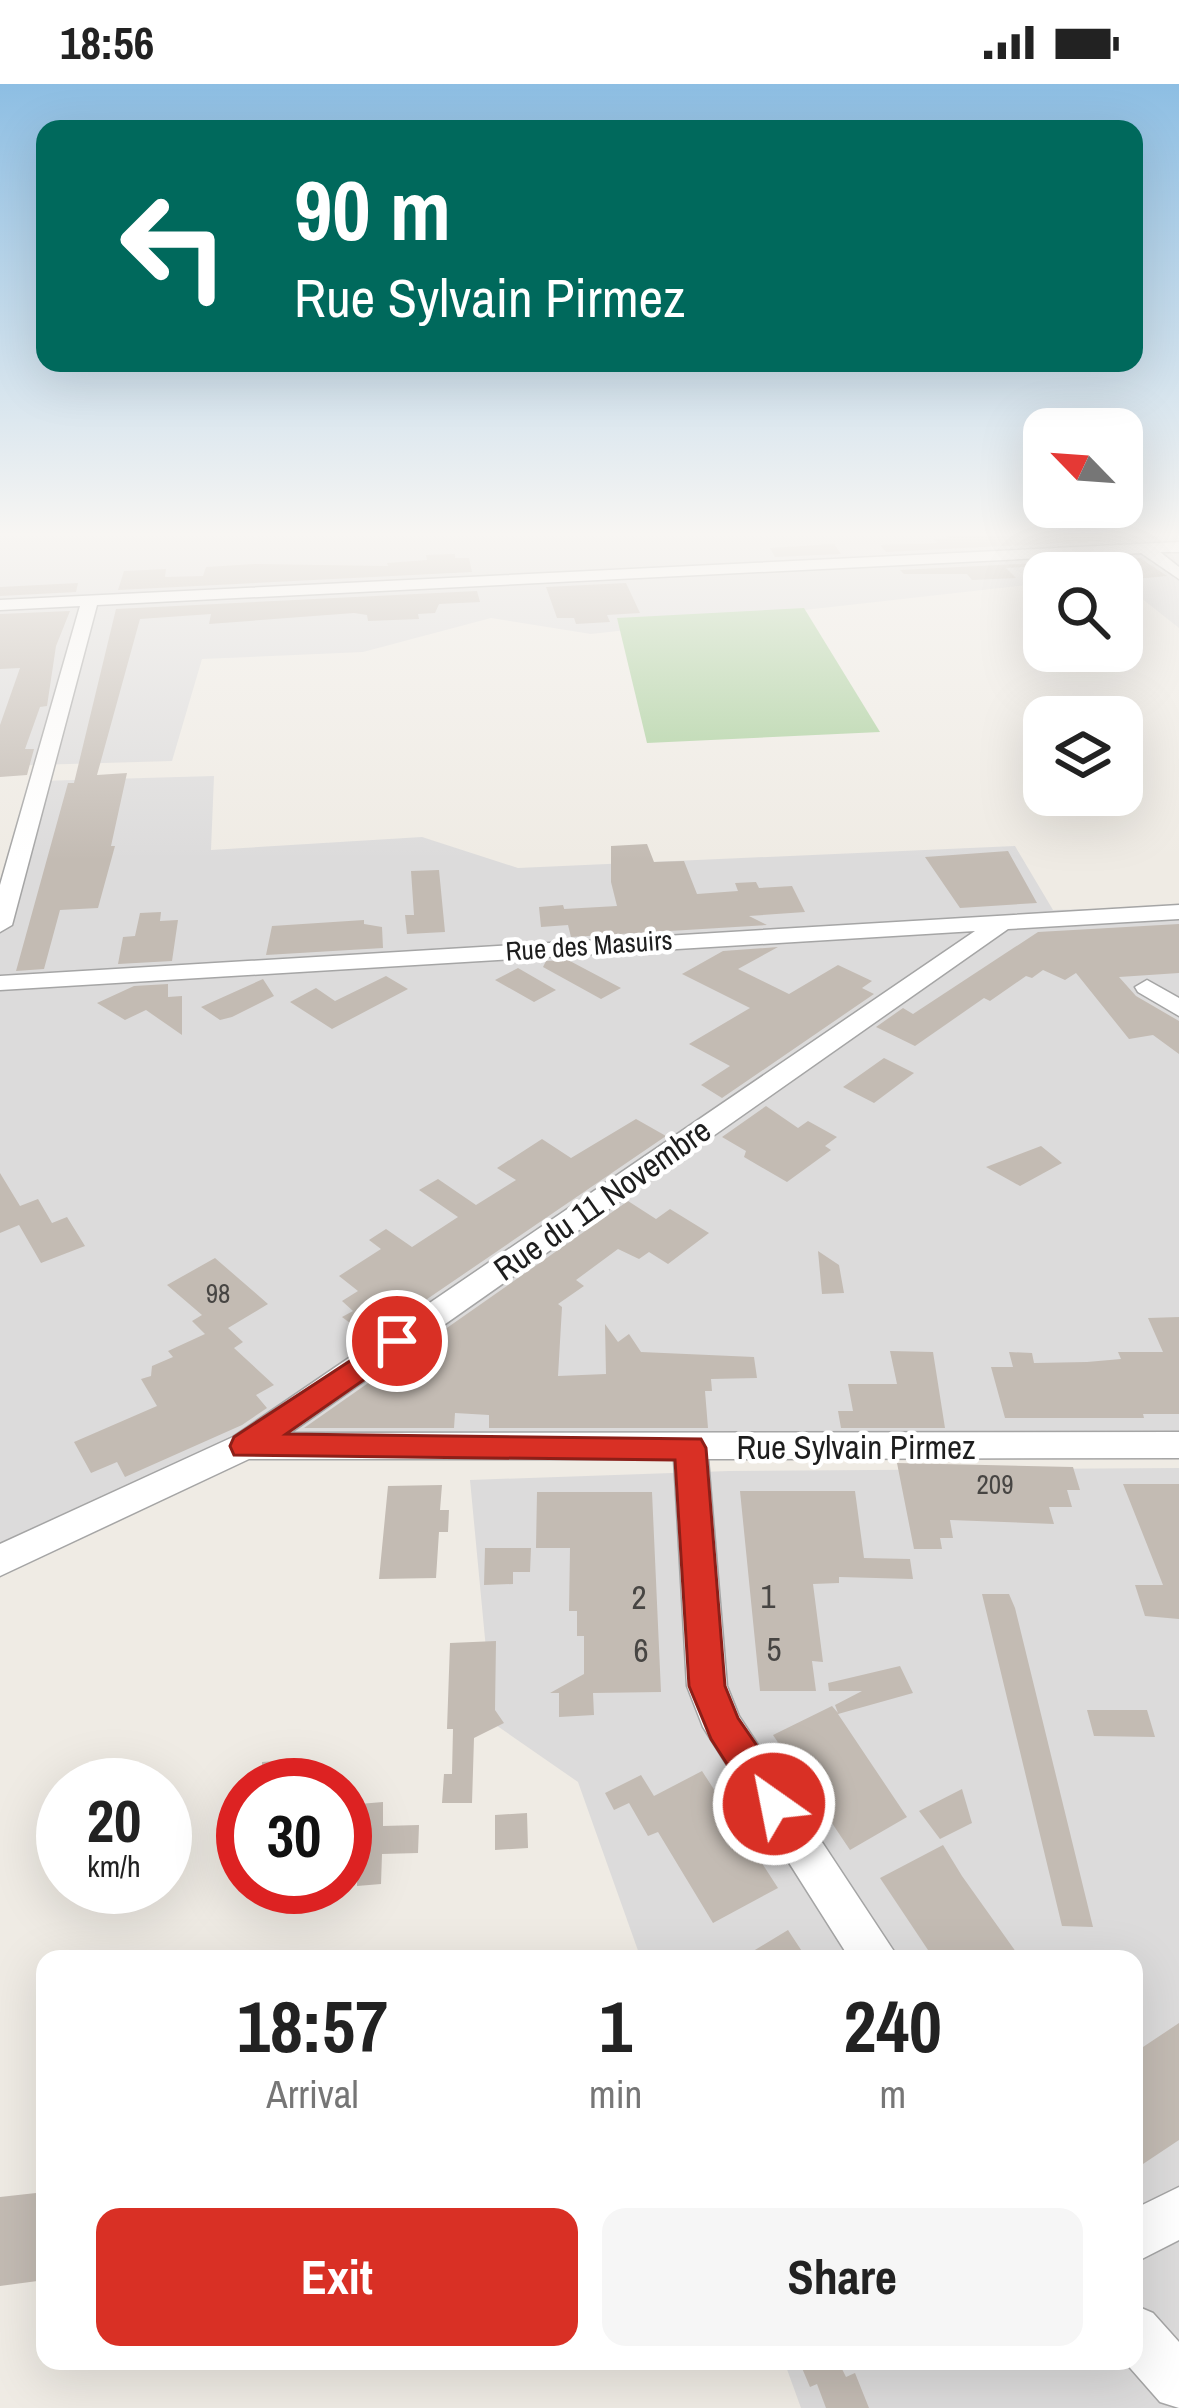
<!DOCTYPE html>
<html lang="en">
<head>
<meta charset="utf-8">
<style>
  body { margin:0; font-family:"Archivo Narrow",sans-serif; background:#f6f6f6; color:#222; height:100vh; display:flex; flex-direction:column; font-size:45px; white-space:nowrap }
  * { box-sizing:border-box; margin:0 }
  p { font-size:39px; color:#767676 }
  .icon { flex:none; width:66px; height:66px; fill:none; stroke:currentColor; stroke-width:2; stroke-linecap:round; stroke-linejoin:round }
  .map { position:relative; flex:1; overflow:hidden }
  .details { position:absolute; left:36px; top:1866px; width:1107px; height:420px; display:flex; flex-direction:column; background:#fff; border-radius:24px; box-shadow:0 12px 48px #0002 }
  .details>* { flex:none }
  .hud { position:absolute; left:36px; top:36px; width:1107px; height:252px; border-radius:24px; box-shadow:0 12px 48px #0002; background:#00695c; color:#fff; overflow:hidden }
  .needle { width:78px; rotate:295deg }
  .fabs { position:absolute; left:1023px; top:324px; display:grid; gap:24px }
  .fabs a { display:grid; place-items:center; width:120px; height:120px; border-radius:24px; background:#fff; box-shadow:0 12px 48px #0002; font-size:60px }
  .speed { position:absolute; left:36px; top:1674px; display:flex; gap:24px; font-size:60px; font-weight:700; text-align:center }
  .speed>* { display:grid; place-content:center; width:156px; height:156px; border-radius:50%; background:#fff; box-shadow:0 12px 48px #0002; line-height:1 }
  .speed small { font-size:30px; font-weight:400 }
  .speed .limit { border:18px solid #d22; background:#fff; color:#111 }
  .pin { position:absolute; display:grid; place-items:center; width:102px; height:102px; color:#fff; margin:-51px; border:6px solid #fff; border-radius:50%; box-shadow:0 3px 12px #0007 }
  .me { position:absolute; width:132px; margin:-66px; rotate:327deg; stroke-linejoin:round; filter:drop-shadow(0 0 9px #0008) }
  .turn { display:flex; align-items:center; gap:42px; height:252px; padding:0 60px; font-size:54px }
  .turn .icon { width:156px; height:156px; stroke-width:2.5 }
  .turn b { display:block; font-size:84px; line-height:102px }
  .eta { display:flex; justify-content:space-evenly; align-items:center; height:204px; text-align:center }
  .eta b { font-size:72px; font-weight:800; line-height:84px }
  .primary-button { display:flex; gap:24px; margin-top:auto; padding:24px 60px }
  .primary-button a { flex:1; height:138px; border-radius:24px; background:#d93025; color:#fff; font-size:48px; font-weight:800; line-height:138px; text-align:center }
  .primary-button a+a { background:#f6f6f6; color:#222 }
  .status { display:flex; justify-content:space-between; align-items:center; height:84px; padding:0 60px; background:#fff; direction:ltr }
  .status svg { height:33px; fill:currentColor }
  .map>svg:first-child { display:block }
  .residential { fill:#dcdbdb }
  .forest { fill:#a7ce99 }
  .building { fill:#c3bbb3 }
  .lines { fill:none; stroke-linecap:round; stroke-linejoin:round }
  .minor-casing { stroke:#a5a5a5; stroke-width:3 }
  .minor { fill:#fff; fill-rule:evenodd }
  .route { fill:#d93025; stroke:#8d1f18; stroke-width:3 }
  .labels { text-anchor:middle; stroke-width:9; stroke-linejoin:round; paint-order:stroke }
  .far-street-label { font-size:27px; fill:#1e1e1e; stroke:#fff }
  .number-label { font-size:27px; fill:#474543 }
  .street-label { font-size:33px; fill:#1e1e1e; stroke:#fff }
  .near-number-label { font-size:33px; fill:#474543 }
</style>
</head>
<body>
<div class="status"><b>18:56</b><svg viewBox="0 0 49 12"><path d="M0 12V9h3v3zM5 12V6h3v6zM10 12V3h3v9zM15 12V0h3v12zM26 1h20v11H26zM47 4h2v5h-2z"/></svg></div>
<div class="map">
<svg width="1179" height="2324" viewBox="0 0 1179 2324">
  <rect width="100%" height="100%" fill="#efebe4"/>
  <!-- residential -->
  <path class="residential" d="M0 451H1179V544L1131 506 1122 505V489H1044V499L591 550 491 534 363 568 202 575 172 677 0 682Z
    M214 692 211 766 422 753 518 784 1015 762 1053 826 1179 823V1363L246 1362 0 1477V825L40 697Z
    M1179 1384V2324H801L784 2277H1134V1875H641L578 1698 493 1639 470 1396 729 1387Z"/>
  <!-- forest -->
  <path class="forest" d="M804 524 880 648 647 659 617 534Z"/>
  <!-- building -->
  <path class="building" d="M945 451H1157L1161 454 886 468 880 461 937 459 933 455 948 454Z
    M834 460 841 470 775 473 770 464Z
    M455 470V474H469L472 488 118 506 124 487 166 485 165 493 203 492 206 483 255 480 388 482 387 479 427 476 426 471Z
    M1140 474 1167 492 1135 495 1129 489H1080L1070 480 1006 484 1016 494 972 496 967 490H904L900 486Z
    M78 499 76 508 0 512V503Z
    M626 499 640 529 607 531 610 538 576 540 574 534H557L546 503Z
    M477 507 480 518 439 520 435 529 418 530 419 535 368 537 367 531 354 529 209 540 211 530 140 535 97 691 127 689 111 762H115L98 824 60 826 44 885 16 887 68 699H74L116 525Z
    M70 527 56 562 47 622 40 623 25 665H34L27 691 0 693V641L20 584 0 585V530Z
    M647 760 654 778 684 777 697 810 738 807 735 799 756 798 759 804 792 802 805 828 749 832 767 841 571 853 568 841 541 843 539 823 563 821 566 831 564 825 617 822 611 798V762Z
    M1008 767 1037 819 960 824 925 773Z
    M439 786 445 848 407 850 405 831H414L411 787Z
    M161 828 160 837 178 836 172 877 118 880 123 853 135 852 140 829Z
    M364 836V840L382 843 383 864 266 871 272 842Z
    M1179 840V889L1119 893 1136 912 1179 937V970L1153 951 1129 955 1076 889 1065 896 1043 886 1032 894 1026 892 990 917 984 914 915 962 876 943 903 924 913 930 1038 848Z
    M778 863 738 885 789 910 838 881 872 897 862 904 874 910 722 1014 701 1001 730 982 689 960 750 924 682 890 723 867Z
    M568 876 621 904 601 915 543 883 546 877Z
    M518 884 556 906 534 918 495 896Z
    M386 892 408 905 332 945 290 918 316 904 335 917Z
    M263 895 274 912 232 933 220 936 201 923Z
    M168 900V913L182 912V951L146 926 125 936 97 919 134 902Z
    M884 974 914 989 874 1019 843 1003Z
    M766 1022 798 1044 808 1037 837 1053 825 1062 831 1066 787 1098 744 1073 746 1067 722 1053Z
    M636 1035 666 1052 370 1254 342 1233 353 1227 342 1217 358 1207 339 1192 381 1165 369 1156 386 1145 412 1163 458 1133 419 1106 438 1095 476 1121 516 1096 497 1084 542 1055 571 1074Z
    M1041 1062 1062 1079 1020 1102 986 1083Z
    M0 1089 20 1122 38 1115 52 1139 67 1133 85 1162 41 1179 19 1141 0 1149Z
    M628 1117 656 1135 670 1125 709 1149 668 1180 649 1168 639 1175 618 1165 576 1196 584 1202 558 1220 562 1223 558 1292 606 1290 605 1240 618 1258 629 1250 641 1268 754 1273 757 1294 711 1295 712 1307H705L708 1344H489V1331L455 1329 454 1344H304Z
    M818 1167 839 1181 844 1209 822 1210Z
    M215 1174 268 1220 228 1244 243 1258 234 1264 274 1301 256 1311 267 1324 242 1341 125 1393 117 1378 91 1389 74 1358 157 1322 141 1295 151 1292 152 1282 173 1273 168 1267 205 1250 192 1237 202 1231 167 1201Z
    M1179 1233V1330H1143L1144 1334H1005L991 1283H1013L1009 1268 1032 1269 1034 1279 1087 1278 1121 1275 1118 1268H1163L1148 1234Z
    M890 1267 933 1268 945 1344H841L838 1327H853L848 1300H897Z
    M897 1379 1073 1383 1080 1406H1067L1072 1423H1049L1054 1440 950 1436 953 1454H940L942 1465H914Z
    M1123 1400H1179V1535L1145 1532 1135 1501H1163Z
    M442 1401 440 1426H449L448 1448H439L436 1494 379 1495 388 1402Z
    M740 1407H855L864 1474 910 1475 913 1495 839 1493V1499L813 1500 823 1578 812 1577 816 1607H760Z
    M537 1408H652L661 1608 593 1609 594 1631 559 1633V1609H550L584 1590V1552H577V1527H569L570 1464H536Z
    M485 1464H531L530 1488H513V1500L484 1501Z
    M982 1510H1009L1015 1524 1093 1843 1062 1842Z
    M496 1557 495 1626 504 1639 474 1654 472 1719H442L444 1690H452L453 1645H447L450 1559Z
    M900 1582 913 1609 838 1630 907 1733 850 1766 773 1651 832 1622 838 1629 835 1621 862 1607H829L828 1599Z
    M1087 1626H1147L1155 1653 1094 1652Z
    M304 1675 303 1701H261L262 1678Z
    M702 1687 778 1804 713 1839 658 1748 648 1752 629 1719 614 1726 605 1709 641 1691 654 1712Z
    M962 1705 972 1739 940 1755 919 1727Z
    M383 1718V1742L419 1741 418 1769 382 1770 381 1800 357 1802 359 1720Z
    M527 1729 528 1764 495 1766V1731Z
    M943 1761 962 1792 1021 1875H934L880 1794Z
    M788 1846 807 1875H740Z
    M1179 1939V2056L1134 2086V1969Z
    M45 2108V2196L0 2202V2113Z
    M799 2277H858L842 2285 846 2293 855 2289 869 2324H826L817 2300 810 2303Z"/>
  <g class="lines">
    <defs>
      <path id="minor" d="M1179 458V468H1160L1179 483V495L1141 469 97 521 12 841 0 848V801L80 522 0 526V516Z
        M1179 821V835L1008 845 290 1349 1179 1348V1374L708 1375 727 1602 739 1632 899 1875H850L703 1643 687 1602 674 1375H249L0 1492V1460L233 1353 975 847 0 906V892Z
        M1147 896 1179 914V932L1138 908 1135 903Z
        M1179 2103V2156L1134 2179V2125Z
        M1134 2221 1153 2229 1179 2258V2324L1160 2318 1124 2277H1134Z"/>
    </defs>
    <!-- minor casing -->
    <use href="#minor" class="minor-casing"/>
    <!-- minor -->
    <use href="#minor" class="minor"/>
  </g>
  <!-- sky -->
  <linearGradient id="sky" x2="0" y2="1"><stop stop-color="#8dbee3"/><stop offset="0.58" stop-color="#f8f6f3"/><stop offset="1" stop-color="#f8f6f3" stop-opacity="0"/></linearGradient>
  <rect width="1179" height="776" fill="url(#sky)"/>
  <!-- route -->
  <path class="route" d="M397 1246 412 1257 408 1265 286 1350 701 1355 706 1364 725 1602 738 1634 788 1707 793 1720 788 1733 774 1738 761 1733 711 1655 689 1602 675 1376 234 1371 230 1362 234 1353Z"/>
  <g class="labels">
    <!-- far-street labels -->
    <g class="far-street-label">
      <text transform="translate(589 862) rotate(-4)" y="9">Rue des Masuirs</text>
    </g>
    <!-- number labels -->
    <g class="number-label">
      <text x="218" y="1219">98</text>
      <text x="995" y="1410">209</text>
    </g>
    <!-- street labels -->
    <g class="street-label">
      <text transform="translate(602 1115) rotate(-35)" y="12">Rue du 11 Novembre</text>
      <text x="856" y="1375">Rue Sylvain Pirmez</text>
    </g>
    <!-- near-number labels -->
    <g class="near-number-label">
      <text x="768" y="1524">1</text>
      <text x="639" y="1525">2</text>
      <text x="774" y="1577">5</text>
      <text x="641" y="1578">6</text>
    </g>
  </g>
</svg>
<div class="fabs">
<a><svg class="needle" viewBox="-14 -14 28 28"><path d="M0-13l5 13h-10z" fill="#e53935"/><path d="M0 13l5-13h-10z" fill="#767676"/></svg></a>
<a><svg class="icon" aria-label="search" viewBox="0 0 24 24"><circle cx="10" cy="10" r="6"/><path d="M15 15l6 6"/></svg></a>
<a><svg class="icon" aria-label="layers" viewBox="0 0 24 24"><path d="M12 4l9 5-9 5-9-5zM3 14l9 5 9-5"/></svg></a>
</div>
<div class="speed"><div>20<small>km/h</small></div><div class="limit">30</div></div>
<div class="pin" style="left:397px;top:1257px;background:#d93025"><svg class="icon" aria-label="arrive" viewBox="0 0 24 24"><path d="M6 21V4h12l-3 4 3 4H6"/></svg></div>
<svg class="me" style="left:774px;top:1720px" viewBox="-20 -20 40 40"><circle r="17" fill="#d93025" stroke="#fff" stroke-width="3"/><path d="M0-11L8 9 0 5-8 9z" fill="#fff"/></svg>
<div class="hud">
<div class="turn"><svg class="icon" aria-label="left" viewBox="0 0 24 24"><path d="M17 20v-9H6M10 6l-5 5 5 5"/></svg><div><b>90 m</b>Rue Sylvain Pirmez</div></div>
</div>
<section class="details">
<div class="eta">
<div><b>18:57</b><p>Arrival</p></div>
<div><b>1</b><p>min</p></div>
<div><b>240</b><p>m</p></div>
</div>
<div class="primary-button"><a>Exit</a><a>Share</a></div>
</section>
</div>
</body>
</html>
